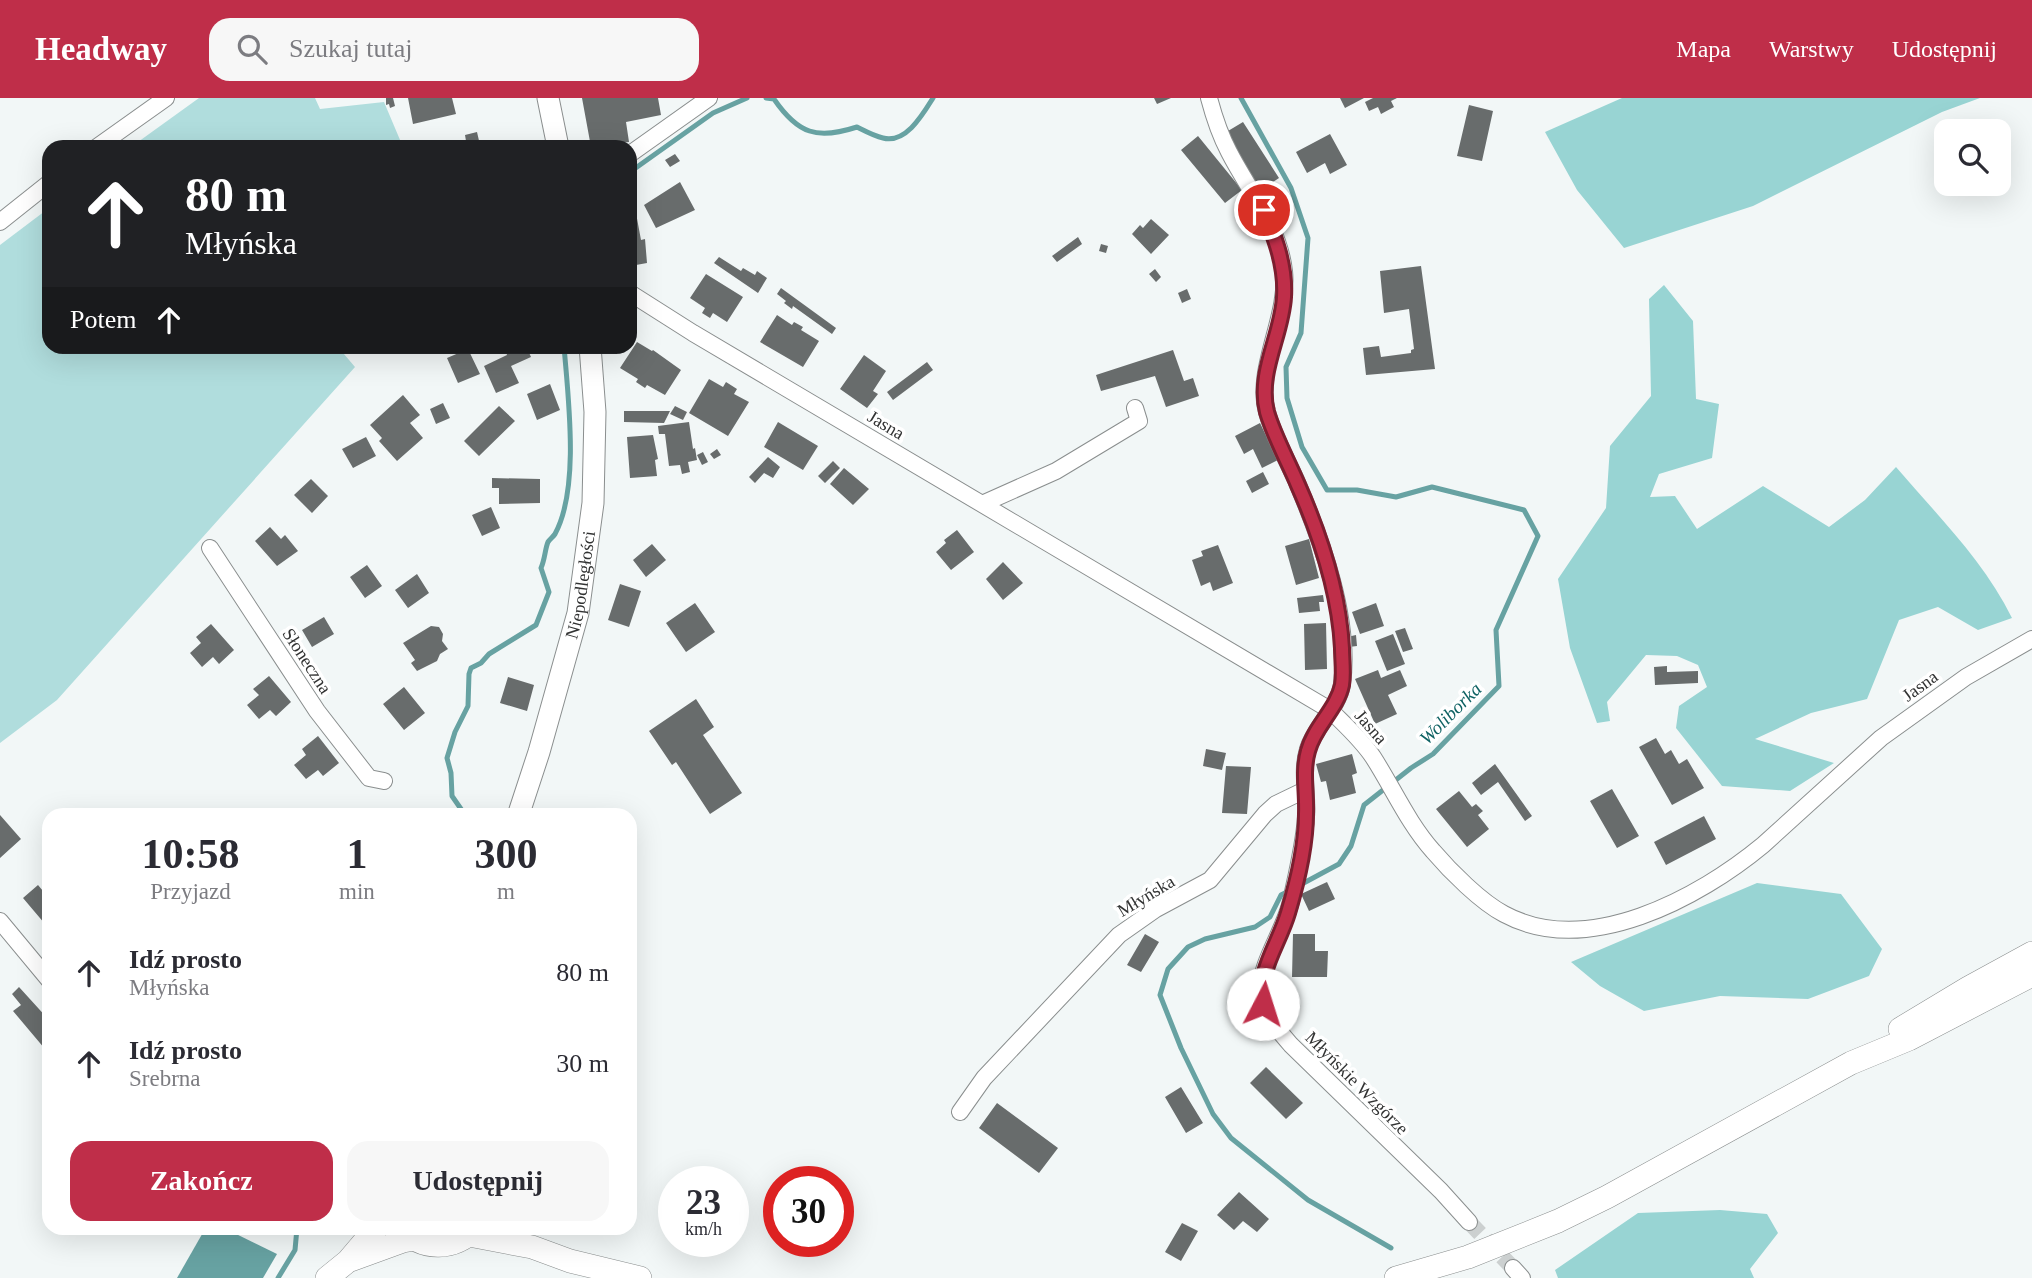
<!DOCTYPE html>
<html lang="pl">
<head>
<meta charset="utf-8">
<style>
  body { margin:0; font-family:Georgia,serif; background:#f7f7f7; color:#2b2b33; height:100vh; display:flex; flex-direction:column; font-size:26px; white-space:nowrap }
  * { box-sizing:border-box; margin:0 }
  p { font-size:23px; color:#7c7c81 }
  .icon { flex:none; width:38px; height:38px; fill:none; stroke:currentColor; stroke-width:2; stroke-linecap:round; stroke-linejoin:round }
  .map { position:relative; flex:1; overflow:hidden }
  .panel { position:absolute; left:42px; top:710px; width:595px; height:427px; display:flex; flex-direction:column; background:#fff; border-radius:21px; box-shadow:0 7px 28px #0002 }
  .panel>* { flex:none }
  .top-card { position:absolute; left:42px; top:42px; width:595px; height:214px; border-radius:21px; box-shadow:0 7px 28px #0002; background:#202124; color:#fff; overflow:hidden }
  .tools { position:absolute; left:1934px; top:21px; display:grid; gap:14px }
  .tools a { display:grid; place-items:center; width:77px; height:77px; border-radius:14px; background:#fff; box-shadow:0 7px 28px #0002; font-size:35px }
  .speed { position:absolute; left:658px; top:1068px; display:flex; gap:14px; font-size:35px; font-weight:700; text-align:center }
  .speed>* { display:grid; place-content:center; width:91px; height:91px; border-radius:50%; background:#fff; box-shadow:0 7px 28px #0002; line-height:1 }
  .speed small { font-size:18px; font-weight:400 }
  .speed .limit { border:10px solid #d22; background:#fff; color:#111 }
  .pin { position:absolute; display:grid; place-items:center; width:60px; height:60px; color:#fff; margin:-30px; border:4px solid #fff; border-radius:50%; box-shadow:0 2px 7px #0007 }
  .me { position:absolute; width:77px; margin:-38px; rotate:5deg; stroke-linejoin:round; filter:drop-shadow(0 0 5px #0008) }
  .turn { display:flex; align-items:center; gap:24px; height:147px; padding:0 28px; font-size:32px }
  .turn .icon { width:91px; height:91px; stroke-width:2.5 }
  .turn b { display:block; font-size:49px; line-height:60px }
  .then { display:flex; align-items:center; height:66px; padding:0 28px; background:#0003; gap:14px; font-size:26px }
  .eta { display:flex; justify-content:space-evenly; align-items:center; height:119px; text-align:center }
  .eta b { font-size:42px; font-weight:600; line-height:49px }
  .action { display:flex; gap:14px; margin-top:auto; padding:14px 28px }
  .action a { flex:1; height:80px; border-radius:21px; background:#bf2e49; color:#fff; font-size:28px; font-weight:600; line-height:80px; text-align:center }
  .action a+a { background:#f7f7f7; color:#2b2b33 }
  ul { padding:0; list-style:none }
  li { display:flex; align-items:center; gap:21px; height:91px; padding:0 28px }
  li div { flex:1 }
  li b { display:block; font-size:26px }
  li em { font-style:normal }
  header { display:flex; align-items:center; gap:42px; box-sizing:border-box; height:98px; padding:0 35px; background:#bf2e49; color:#fff }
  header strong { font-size:33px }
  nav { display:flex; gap:38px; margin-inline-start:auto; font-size:24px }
  .search { width:490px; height:63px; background:#f7f7f7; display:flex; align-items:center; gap:18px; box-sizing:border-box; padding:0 24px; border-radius:21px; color:#7c7c81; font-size:26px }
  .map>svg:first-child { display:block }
  .green { fill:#b0dddd }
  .forest { fill:#98d4d3 }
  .water { fill:#67a2a2 }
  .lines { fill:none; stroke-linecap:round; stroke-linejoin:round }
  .stream { stroke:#67a2a2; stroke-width:5 }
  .building { fill:#686c6c }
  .minor-tunnel { stroke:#ccd0d0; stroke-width:16; stroke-dasharray:16 8; stroke-linecap:butt }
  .minor-casing { stroke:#8a8e8e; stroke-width:18 }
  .tertiary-casing { stroke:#8a8e8e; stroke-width:23 }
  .secondary-casing { stroke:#8a8e8e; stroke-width:24 }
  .minor { stroke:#fff; stroke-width:16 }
  .tertiary { stroke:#fff; stroke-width:21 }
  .secondary { stroke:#fff; stroke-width:23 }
  .route-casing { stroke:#7c1e2f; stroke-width:18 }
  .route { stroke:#bf2e49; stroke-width:12 }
  .labels { text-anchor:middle; stroke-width:7; stroke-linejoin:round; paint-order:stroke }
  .street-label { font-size:18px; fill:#323333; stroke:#fff }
  .water-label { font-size:19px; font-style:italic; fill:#106364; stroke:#fff }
</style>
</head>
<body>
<header>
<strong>Headway</strong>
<div class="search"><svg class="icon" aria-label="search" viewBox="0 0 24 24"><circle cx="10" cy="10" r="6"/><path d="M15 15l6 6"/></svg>Szukaj tutaj</div>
<nav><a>Mapa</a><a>Warstwy</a><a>Udostępnij</a></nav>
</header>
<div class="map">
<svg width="2032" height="1180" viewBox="0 0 2032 1180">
  <rect width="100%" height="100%" fill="#f2f7f7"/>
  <!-- green -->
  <path class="green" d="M199 0H315L320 11 384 4 403 49H131Z
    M49 110V248L338 249 355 269 57 602 0 645V147Z"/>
  <!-- forest -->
  <path class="forest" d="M1622 0H1980L1942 14 1753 108 1624 150 1577 92 1545 34Z
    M1664 187 1693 223 1696 301 1719 306 1712 360 1659 376 1650 399 1675 398 1697 431 1763 388 1829 429 1865 402 1896 369C1937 417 1984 463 2012 520L1978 532 1938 509 1899 522 1867 601 1811 615 1755 641 1834 665 1790 693 1722 688 1676 630 1679 608 1707 589 1698 567 1677 558 1646 557 1607 604 1610 623 1597 625 1570 550 1558 481 1606 410 1610 348 1651 298 1649 201Z
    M1757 785 1841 796 1882 851 1869 878 1808 901 1720 898 1644 913 1600 888 1571 864Z
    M1720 1112 1767 1116 1778 1135 1750 1171 1754 1180H1558L1555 1172 1638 1115Z"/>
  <!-- water -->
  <path class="water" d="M205 1131H226L277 1156 263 1180H177Z"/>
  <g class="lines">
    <!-- stream -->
    <path class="stream" d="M766 0 774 1C798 36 817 42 857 29 865 33 874 38 883 40 906 46 923 16 933 0
      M1241 0 1291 90 1308 140 1301 235 1286 269 1287 300 1302 349 1327 392H1357L1396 399 1432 389 1524 412 1538 438 1496 532 1499 588 1433 656 1411 670 1364 707 1351 748 1339 766 1300 787
      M630 74 713 15 747 0
      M461 711 452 698 451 675 447 660 455 634 468 608 469 576 471 570 481 565 489 556 536 527 549 494 541 470C545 461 545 451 548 444 550 441 553 439 555 436 580 390 568 299 564 248
      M1291 792 1281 797 1270 819 1255 829 1205 841 1188 849 1168 871 1160 897 1181 950 1213 1016 1231 1040 1308 1102 1391 1150
      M278 1180 295 1152 297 1130"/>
  </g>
  <!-- building -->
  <path class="building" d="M386 0H393L395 8 390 10 389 6 386 7Z
    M408 0H452L456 16 413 26Z
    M582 0H658L661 17 626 24 629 44 591 49Z
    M1154 0H1171L1157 6Z
    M1340 0H1364L1345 10Z
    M1373 0H1397L1391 3 1394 9 1381 16 1378 9 1369 13 1365 4Z
    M1469 7 1493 13 1482 63 1457 58Z
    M1243 24 1279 80 1258 94 1223 36Z
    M477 34 480 47 467 49 465 37Z
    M1330 36 1347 67 1330 76 1325 65 1307 75 1296 54Z
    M1198 38 1242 92 1225 105 1181 52Z
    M675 56 680 63 670 69 665 62Z
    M680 84 695 112 656 130 644 107Z
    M634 87 636 99H633L641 142 645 141 647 165 636 167 630 135V88Z
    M1151 121 1169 137 1151 156 1132 136 1140 127 1143 130Z
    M1078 139 1082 146 1057 164 1052 158Z
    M1101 146 1108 148 1106 155 1099 153Z
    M719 159 741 173 743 170 755 177 757 173 767 180 758 195 714 165Z
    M1421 168 1435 271 1366 277 1363 250 1379 248 1381 259 1411 255V252L1414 251 1409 211 1384 215 1380 173Z
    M1155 171 1161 179 1156 184 1149 176Z
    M706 176 743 199 727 224 713 215 710 220 702 215 705 210 690 200Z
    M781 190 836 230 832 236 793 208 792 211 784 205 786 203 777 196Z
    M1187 191 1191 201 1182 205 1178 195Z
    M777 217 792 227 794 224 803 229 801 232 819 243 803 269 760 244Z
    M637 244 652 253 653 252 681 272 665 297 647 287 645 290 636 284 638 281 620 270Z
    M504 248H526L531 259 511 268 519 285 496 295 484 268 507 257Z
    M468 251 480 276 458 285 447 260Z
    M1173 252 1184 283 1193 280 1199 298 1166 309 1155 278 1101 293 1096 277Z
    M864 257 886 273 873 293 878 296 867 310 840 291Z
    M927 264 933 272 893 302 887 294Z
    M709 281 723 289 726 284 737 291 734 296 749 304 728 338 689 315Z
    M550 286 560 312 537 322 527 296Z
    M403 297 420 317 410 325 423 340 397 363 379 343 382 340 370 327Z
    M443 305 450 320 436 326 430 311Z
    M499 308 515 323 479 358 464 343Z
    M675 308 687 314 683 322 670 316Z
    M624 313H670L664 325 624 324Z
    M689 324 693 351 695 350 697 362 688 364 690 374 682 376 680 367 669 368 665 336H659L658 328Z
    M778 324 818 348 803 372 764 349Z
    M1260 325 1278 362 1262 370 1253 351 1244 356 1235 338Z
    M653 337 658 361 655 362 657 378 630 380 627 339Z
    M366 339 376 358 353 370 342 351Z
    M717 351 721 357 714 361 710 356Z
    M703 354 708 364 702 367 697 357Z
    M768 359 780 369 773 380 764 375 755 385 749 379Z
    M833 363 840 370 825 385 818 378Z
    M844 370 869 391 853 407 830 386Z
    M1263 374 1269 386 1252 395 1246 383Z
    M492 380 540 381V405L499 406V390H492Z
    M311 381 328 398 312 415 294 397Z
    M491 409 500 430 482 438 472 417Z
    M270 429 281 441 285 437 298 453 277 468 255 443Z
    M957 432 974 454 951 472 936 454 946 445 944 442Z
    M1309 441 1319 480 1296 487 1285 448Z
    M652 446 666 462 646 479 633 462Z
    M1218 447 1233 485 1213 493 1210 484 1201 488 1192 462 1203 458 1201 453Z
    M1003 464 1023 485 1003 502 986 481Z
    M367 467 382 488 365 500 350 479Z
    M417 476 429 495 408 510 395 492Z
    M620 486 641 493 629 529 608 522Z
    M1323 497 1324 504H1319L1320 513 1299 515 1297 500Z
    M695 505 715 534 686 554 666 525Z
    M1376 505 1384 528 1360 536 1352 514Z
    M324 519 334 536 312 549 302 532Z
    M1326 525 1327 571 1305 572 1304 526Z
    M211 526 234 552 219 566 213 559 202 569 190 555 201 545 196 539Z
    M431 528 439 529 443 536 442 543 448 551 440 556 437 563 417 573 411 565 415 562 403 545Z
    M1405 530 1413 551 1403 554 1395 533Z
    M1393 536 1405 566 1387 573 1375 543Z
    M1356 537 1357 548 1349 549 1347 539Z
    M1667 568V574L1698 573V585L1655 587 1654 569Z
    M1378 572 1381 580 1400 572 1407 588 1388 597 1397 616 1375 626 1355 581Z
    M269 578 291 604 276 618 270 612 259 621 247 607 259 597 253 591Z
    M508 579 534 587 527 613 500 605Z
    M404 589 425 615 404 632 383 606Z
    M696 601 714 629 703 637 742 695 710 716 676 664 672 667 649 633Z
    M318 638 339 665 323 678 318 672 306 681 294 667 306 657 302 651Z
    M1656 640 1665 656 1671 652 1679 666 1687 661 1704 690 1672 707 1639 649Z
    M1206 651 1226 655 1222 672 1203 668Z
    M1352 656 1357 675 1352 677 1356 695 1330 702 1326 683 1321 684 1316 666Z
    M1495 666 1532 718 1525 723 1498 684 1481 697 1472 685Z
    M1226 668 1251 669 1247 716 1222 715Z
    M1612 691 1639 738 1617 750 1590 703Z
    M1459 693 1472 709 1476 706 1483 713 1478 717 1489 731 1467 749 1436 711Z
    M0 717 21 741 0 760Z
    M1704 718 1716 741 1666 767 1654 744Z
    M1327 784 1335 801 1309 813 1301 796Z
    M38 787 43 793 49 788V823L45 826 23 800Z
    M1145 836 1159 844 1141 874 1127 867Z
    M1293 836H1315V853H1328L1327 879H1292Z
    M19 889 49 922V947L45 951 13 913 21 907 12 896Z
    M1266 969 1303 1005 1286 1021 1250 985Z
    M1181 989 1203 1025 1186 1035 1165 999Z
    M997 1005 1058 1050 1039 1075 979 1030Z
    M1239 1094 1269 1121 1257 1134 1243 1123 1234 1132 1217 1117Z
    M1182 1125 1198 1133 1181 1163 1165 1154Z"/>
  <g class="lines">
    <!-- minor-tunnel -->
    <path class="minor-tunnel" d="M1469 1124 1513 1170"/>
    <defs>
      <path id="minor" d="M1209 0C1214 19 1220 37 1229 54 1249 93 1279 128 1284 173 1289 218 1255 271 1267 314 1273 337 1286 360 1296 382 1321 441 1351 521 1342 586 1339 609 1315 628 1308 651 1301 674 1308 697 1306 719 1304 747 1297 775 1291 803 1285 831 1260 865 1261 892 1262 914 1277 931 1291 947L1441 1093 1469 1124
        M97 49 166 0
        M630 56 709 0
        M0 124 49 85
        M630 195 693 235 1330 612C1345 627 1361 641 1373 659 1393 690 1408 725 1433 753 1450 773 1481 804 1504 816 1587 861 1699 800 1763 747L1881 640 1966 579 2032 541
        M982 406 1056 373 1139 323 1135 310
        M210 450 317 613 369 680 384 683
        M0 823 49 882
        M960 1014 984 980 1119 837 1156 811 1210 782 1265 716 1276 706 1305 692
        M1513 1170 1522 1180"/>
      <g id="tertiary">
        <path d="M548 0 558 49"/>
        <path id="s1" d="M518 718 539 654 578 515 593 405 595 314 590 248"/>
      </g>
      <path id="secondary" d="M1900 931 1968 890 2032 855
        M402 1130C422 1154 455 1152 476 1130
        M469 1137 532 1149 570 1163 640 1180
        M348 1163 403 1143 414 1141
        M327 1180 348 1163 376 1130
        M1396 1180 1468 1159 1558 1123 1607 1099 1851 965 1909 941 2032 877"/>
    </defs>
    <!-- minor casing -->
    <use href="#minor" class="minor-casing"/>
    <!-- tertiary casing -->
    <use href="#tertiary" class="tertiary-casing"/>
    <!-- secondary casing -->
    <use href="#secondary" class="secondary-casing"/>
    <!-- minor -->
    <use href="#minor" class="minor"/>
    <!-- tertiary -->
    <use href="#tertiary" class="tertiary"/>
    <!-- secondary -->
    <use href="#secondary" class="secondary"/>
  </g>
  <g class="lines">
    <defs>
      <path id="route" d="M1263 906C1257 873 1279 846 1288 815 1297 785 1306 748 1306 716 1307 695 1302 674 1308 653 1314 629 1337 611 1342 587 1344 575 1342 562 1342 550 1339 493 1321 439 1298 387 1288 363 1274 338 1267 314 1257 275 1282 237 1284 199 1286 168 1275 140 1264 112"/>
    </defs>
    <!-- route casing -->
    <use href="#route" class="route-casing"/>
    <!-- route -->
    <use href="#route" class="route"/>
  </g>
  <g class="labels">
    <!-- street labels -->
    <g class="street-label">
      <text transform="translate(886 327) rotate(31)" y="6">Jasna</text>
      <text dy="6" stroke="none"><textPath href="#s1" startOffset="240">Niepodległości</textPath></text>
      <text transform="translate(307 563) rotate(57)" y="6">Słoneczna</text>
      <text transform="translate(1920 588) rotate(-36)" y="6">Jasna</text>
      <text transform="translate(1371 629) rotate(49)" y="6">Jasna</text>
      <text transform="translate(1146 798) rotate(-31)" y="6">Młyńska</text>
      <text transform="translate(1357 985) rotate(45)" y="6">Młyńskie Wzgórze</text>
    </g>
    <!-- water labels -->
    <g class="water-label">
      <text transform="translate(1450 615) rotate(-45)" y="7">Woliborka</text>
    </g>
  </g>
</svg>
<div class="tools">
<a><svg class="icon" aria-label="search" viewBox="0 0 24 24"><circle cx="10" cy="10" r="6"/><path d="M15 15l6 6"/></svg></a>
</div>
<div class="speed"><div>23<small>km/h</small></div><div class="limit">30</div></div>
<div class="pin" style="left:1264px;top:112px;background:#d93025"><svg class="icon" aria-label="arrive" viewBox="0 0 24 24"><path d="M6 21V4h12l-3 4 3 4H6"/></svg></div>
<svg class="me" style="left:1263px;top:906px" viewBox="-20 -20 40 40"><circle r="19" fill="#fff"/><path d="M0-13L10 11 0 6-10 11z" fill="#bf2e49"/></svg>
<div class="top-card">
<div class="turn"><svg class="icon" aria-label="ahead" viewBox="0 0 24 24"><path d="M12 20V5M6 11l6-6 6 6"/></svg><div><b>80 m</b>Młyńska</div></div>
<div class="then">Potem<svg class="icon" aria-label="ahead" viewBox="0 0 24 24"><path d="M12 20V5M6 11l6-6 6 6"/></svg></div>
</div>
<section class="panel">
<div class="eta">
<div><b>10:58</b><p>Przyjazd</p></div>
<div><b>1</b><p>min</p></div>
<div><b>300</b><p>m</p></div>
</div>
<ul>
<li><svg class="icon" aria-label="ahead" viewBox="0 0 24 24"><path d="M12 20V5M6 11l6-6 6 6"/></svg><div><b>Idź prosto</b><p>Młyńska</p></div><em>80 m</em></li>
<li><svg class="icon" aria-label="ahead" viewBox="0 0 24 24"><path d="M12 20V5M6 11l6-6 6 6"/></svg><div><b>Idź prosto</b><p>Srebrna</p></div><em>30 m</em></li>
</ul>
<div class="action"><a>Zakończ</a><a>Udostępnij</a></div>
</section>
</div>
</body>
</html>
